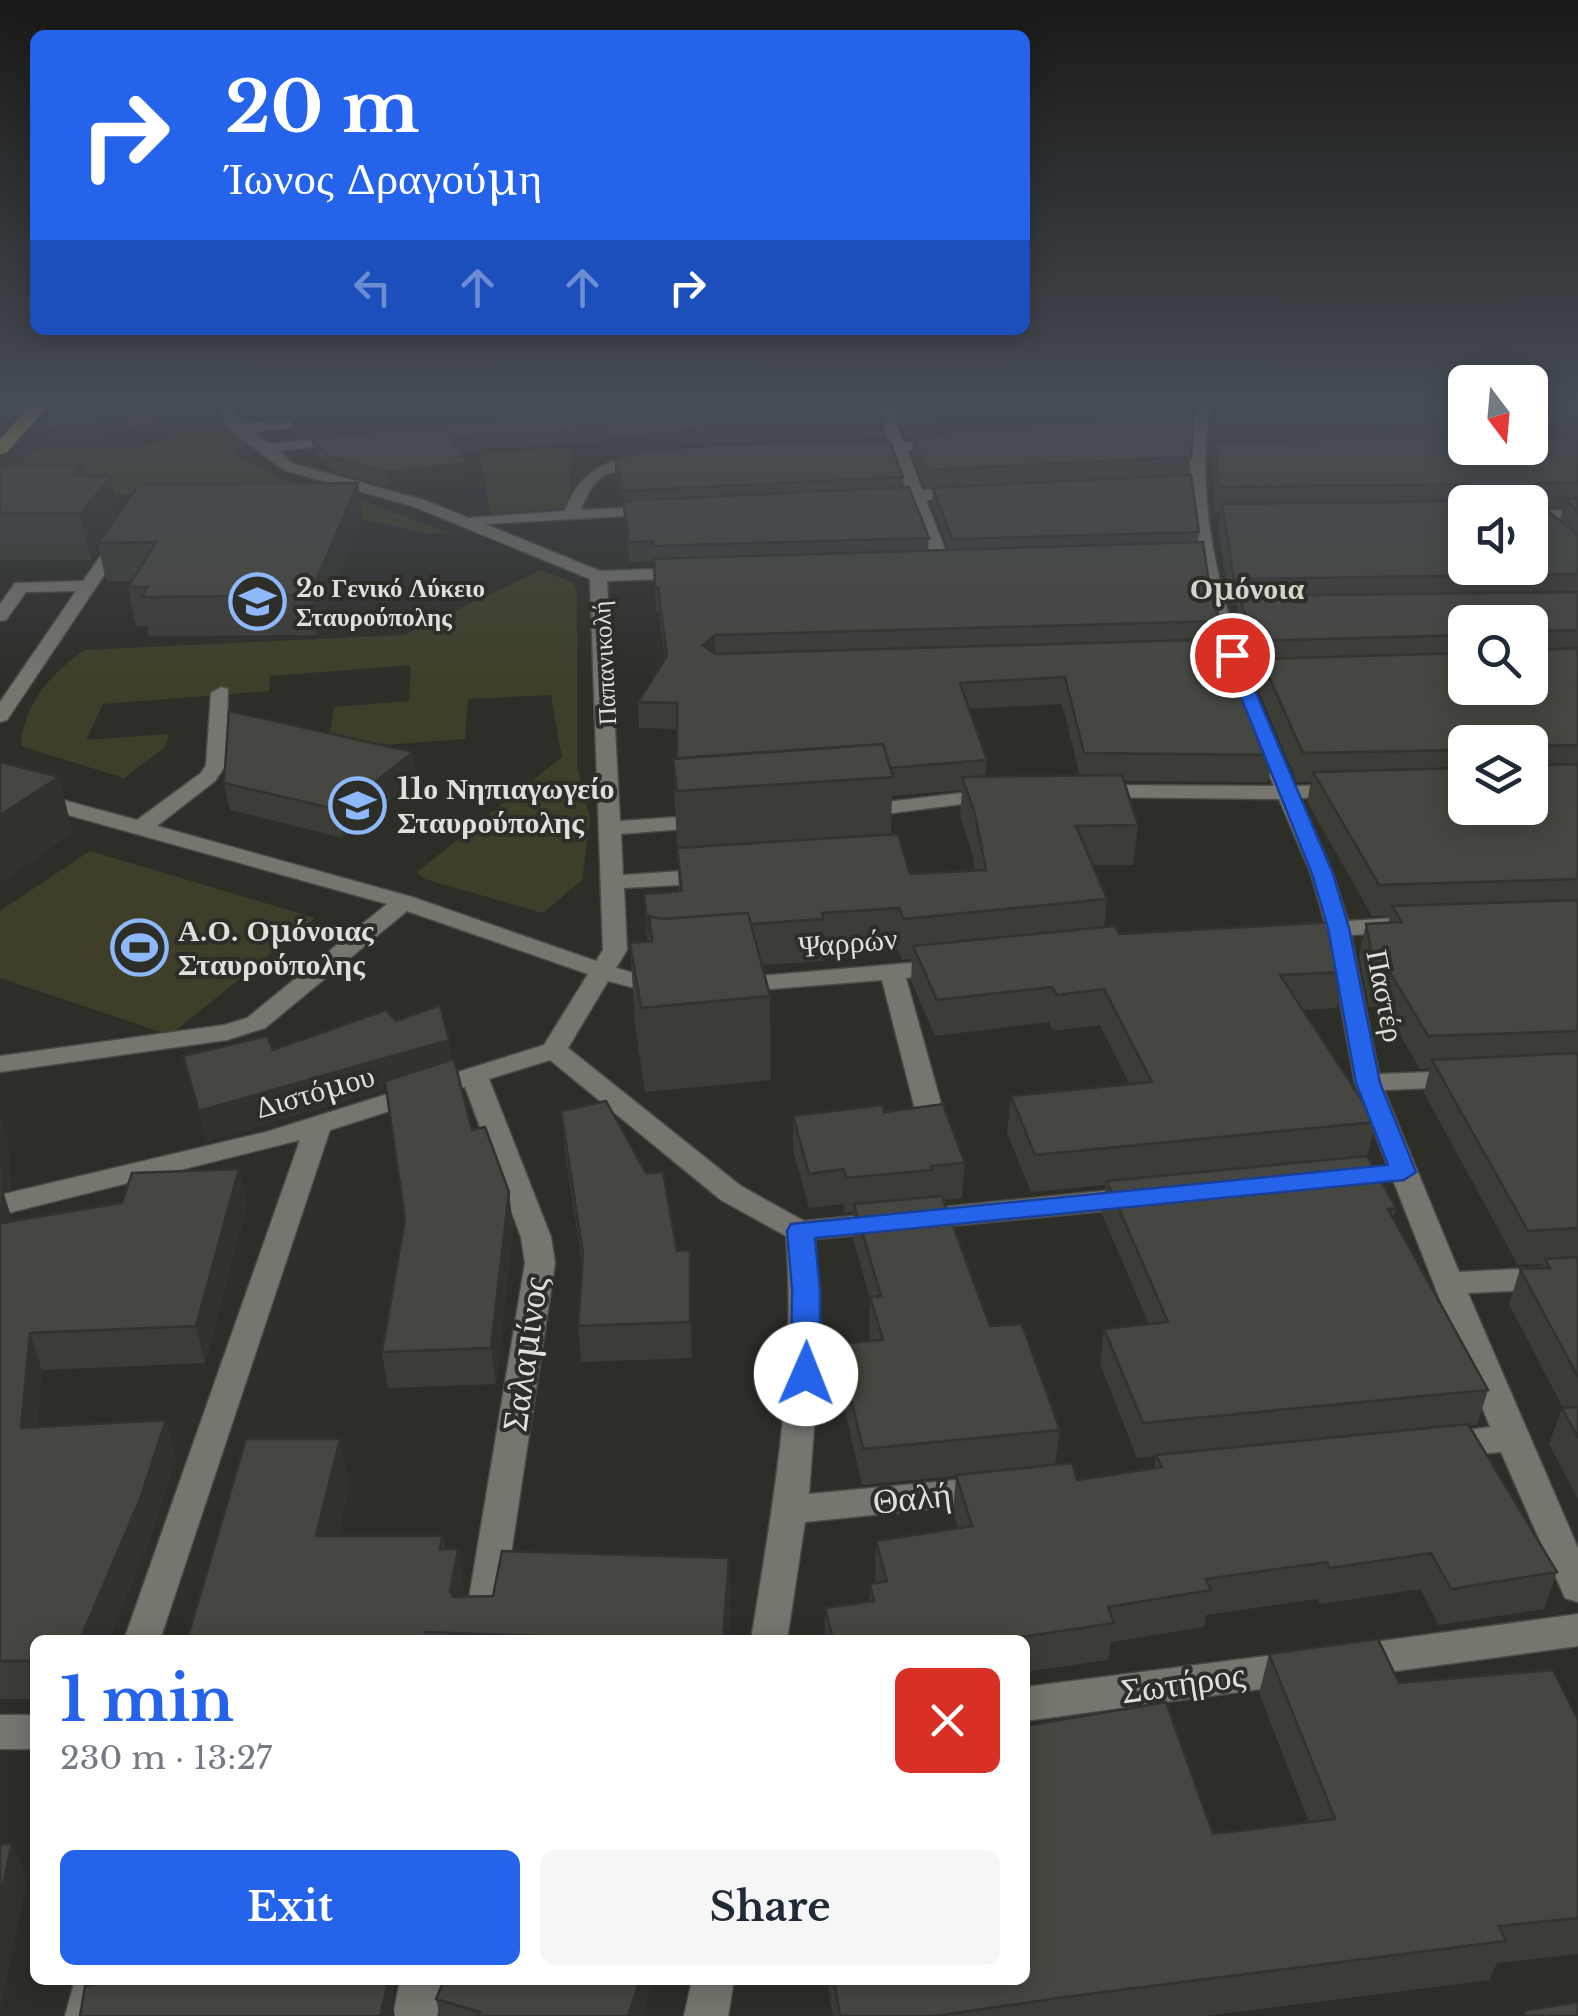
<!DOCTYPE html>
<html lang="en">
<head>
<meta charset="utf-8">
<style>
  body { margin:0; font-family:"Libre Baskerville",serif; background:#f6f6f7; color:#1f2937; height:100vh; display:flex; flex-direction:column; font-size:38px; white-space:nowrap }
  * { box-sizing:border-box; margin:0 }
  p { font-size:32px; color:#747a83 }
  .icon { flex:none; width:55px; height:55px; fill:none; stroke:currentColor; stroke-width:2; stroke-linecap:round; stroke-linejoin:round }
  .map { position:relative; flex:1; overflow:hidden }
  .sheet { position:absolute; left:30px; top:1635px; width:1000px; height:350px; display:flex; flex-direction:column; background:#fff; border-radius:15px; box-shadow:0 5px 25px #0003 }
  .sheet>* { flex:none }
  .banner { position:absolute; left:30px; top:30px; width:1000px; height:305px; border-radius:15px; box-shadow:0 5px 25px #0003; background:#2563eb; color:#fff; overflow:hidden }
  .needle { width:65px; rotate:164deg }
  .buttons { position:absolute; left:1448px; top:365px; display:grid; gap:20px }
  .buttons a { display:grid; place-items:center; width:100px; height:100px; border-radius:15px; background:#fff; box-shadow:0 5px 25px #0003; font-size:50px }
  .pin { position:absolute; display:grid; place-items:center; width:85px; height:85px; color:#fff; margin:-42px; border:5px solid #fff; border-radius:50%; box-shadow:0 2px 10px #0007 }
  .me { position:absolute; width:110px; margin:-55px; rotate:1deg; stroke-linejoin:round; filter:drop-shadow(0 0 8px #0008) }
  .turn { display:flex; align-items:center; gap:35px; height:210px; padding:0 30px; font-size:45px }
  .turn .icon { width:130px; height:130px; stroke-width:2.5 }
  .turn b { display:block; font-size:70px; line-height:85px }
  .lanes { display:flex; align-items:center; height:95px; padding:0 30px; background:#0003; justify-content:center; gap:50px; direction:ltr }
  .lanes .off { opacity:.35 }
  .round { display:grid; place-items:center; flex:none; width:105px; height:105px; border-radius:15px; background:#f6f6f7 }
  .summary { display:flex; align-items:center; justify-content:space-between; height:170px; padding:0 30px }
  h1 { font-size:60px; font-weight:700; line-height:75px; color:#2563eb }
  .cta { display:flex; gap:20px; margin-top:auto; padding:20px 30px }
  .cta a { flex:1; height:115px; border-radius:15px; background:#2563eb; color:#fff; font-size:40px; font-weight:700; line-height:115px; text-align:center }
  .cta a+a { background:#f6f6f7; color:#1f2937 }
  .map>svg:first-child { display:block }
  .green { fill:#3f3f29 }
  .lines { fill:none; stroke-linecap:round; stroke-linejoin:round }
  .street-casing { stroke:#4a4a46; stroke-width:3 }
  .highway-casing { stroke:#4a4a46; stroke-width:2 }
  .street { fill:#76766f; fill-rule:evenodd }
  .highway { fill:#b8b750; fill-rule:evenodd }
  .wall { fill:#3d3d38; fill-rule:evenodd }
  .shaded-wall { fill:#32322e }
  .building { fill:#474741; stroke:#32322e; stroke-width:2.5; fill-rule:evenodd }
  .route { fill:#2563eb; stroke:#184099; stroke-width:2.5 }
  .labels { text-anchor:middle; stroke-width:8; stroke-linejoin:round; paint-order:stroke }
  .far-poi-label { font-size:25px; font-weight:bold; fill:#dfdfdb; stroke:#2e2e29; text-anchor:start }
  .far-street-label { font-size:25px; fill:#dfdfdb; stroke:#2e2e29 }
  .far-quarter-label { font-size:30px; font-weight:bold; fill:#d3d4cc; stroke:#2e2e29 }
  .poi-label { font-size:30px; font-weight:bold; fill:#dfdfdb; stroke:#2e2e29; text-anchor:start }
  .street-label { font-size:30px; fill:#dfdfdb; stroke:#2e2e29 }
  .near-street-label { font-size:35px; fill:#dfdfdb; stroke:#2e2e29 }
</style>
</head>
<body>
<div class="map">
<svg width="1578" height="2016" viewBox="0 0 1578 2016">
  <rect width="100%" height="100%" fill="#2e2e29"/>
  <!-- green -->
  <path class="green" d="M165 399H214L200 418H154L141 427 59 425 70 414 153 415Z
    M186 432 236 433 247 442 233 454 278 476 276 478 359 500 450 533H425L237 491 230 484 146 483 137 495H0V486L34 450C81 449 143 455 186 432Z
    M571 449V507L491 515 479 452Z
    M541 570 574 583 577 591V766L590 819 582 880 543 913 425 879 417 872 562 757 551 695 468 699 465 739 327 749 334 707 409 701 411 665 270 676 269 691 103 704 86 740 169 734 165 747 124 778 21 746C24 704 50 674 85 650L404 635Z
    M90 851 315 918 170 1035 0 978V911Z"/>
  <g class="lines">
    <defs>
      <path id="street" d="M224 399H238L232 411 243 424 329 417 331 420 324 424 253 432 268 444 351 436 353 439 346 443 278 451 294 464 424 500 469 518 565 511C580 470 605 460 646 454L653 458C620 479 600 458 581 510L656 506 662 508V514L485 524 600 571 688 568 697 573 688 578 607 581 620 821 707 815 718 821 707 827 621 834 623 875 713 869 724 876 713 883 624 888 627 950 616 968 674 984 677 989 665 996 608 981 568 1048 741 1186 804 1221 1134 1188 1144 1191 1148 1198 1144 1205 1134 1208 815 1239 821 1334 809 1494 988 1477 1000 1480 1005 1490 1000 1500 988 1503 805 1522 787 1640H751C773 1505 797 1373 786 1236L721 1200 550 1060 489 1079 551 1237 555 1263 498 1640H462L525 1263 521 1237 465 1087 330 1130 160 1640H124L300 1140 0 1215V1195L266 1132 544 1045 588 974 407 911 265 1028 227 1040 0 1072V1056L224 1025 247 1018 387 904 0 796V783L137 820 201 773 206 765 211 693 221 687 228 689 226 765 215 781 157 826 412 897 596 961 603 950 590 579 412 506 284 470 233 432 218 411Z
        M873 399H887L890 406 930 404 937 408 930 412 893 414 903 442H945L952 446 945 450H907L922 490 965 488 973 493 965 498 926 500 951 565 949 569 935 565 911 500 880 502 872 497 880 492 907 491 892 450H861L854 446 861 442H889L879 415 845 416 838 412 845 408 876 406Z
        M1198 399H1212C1192 494 1220 599 1253 688L1243 694C1214 684 1189 496 1190 461 1190 440 1193 420 1198 399Z
        M1578 510V520L1530 521V511Z
        M115 535 129 538 7 720 0 722V702L76 591 26 592 6 620 0 621V604L15 583 83 581Z
        M1260 724 1270 730 1295 786 1340 785 1351 791 1340 797 1300 798 1333 874 1348 921 1397 918 1409 925 1397 932 1351 935 1379 1074 1458 1071 1471 1079 1458 1087 1384 1090 1459 1272 1578 1266V1288L1468 1293 1578 1548V1602L1565 1598 1501 1452 1446 1457 1434 1453 1430 1444 1434 1435 1490 1427 1355 1083 1328 936 1302 938 1290 931 1302 924 1325 923 1311 874 1279 799 1095 797 1084 791 1095 785 1274 786 1250 730Z
        M995 789 1002 791 1006 795 1002 799 861 817 850 811 861 805Z
        M944 960 956 967 953 972 906 978 947 1125 943 1131H923L919 1125 882 980 735 992 723 985 735 978Z
        M1578 1614V1646L1352 1677 1339 1672 1334 1661 1339 1650 1352 1645Z
        M1298 1652 1311 1657 1317 1668 1311 1679 1298 1684 1025 1721V1687Z
        M0 1715H35V1749H0Z
        M75 1980H117L109 2016H65Z
        M400 1980H442L437 2016H393Z
        M692 1980H734L728 2016H684Z"/>
      <path id="highway" d="M37 399H54L6 453 0 454V439Z"/>
    </defs>
    <!-- street casing -->
    <use href="#street" class="street-casing"/>
    <!-- highway casing -->
    <use href="#highway" class="highway-casing"/>
    <!-- street -->
    <use href="#street" class="street"/>
    <!-- highway -->
    <use href="#highway" class="highway"/>
  </g>
  <!-- wall -->
  <path class="wall" d="M284 399H872L871 403 472 421 299 437 293 432 290 416H287Z
    M890 399H1197L1192 412 1191 457 1188 474 926 488 912 454 913 437H906L898 418 899 402H892Z
    M1214 399H1465V448H1530V399H1578V1499L1549 1444 1562 1408H1563L1509 1304 1520 1269 1542 1268 1543 1264 1518 1265 1424 1093 1430 1068 1420 1069 1383 1006 1369 1007 1359 956 1366 924 1388 923 1390 916H1372L1307 802 1311 782H1297L1257 687 1260 668H1250L1235 623 1238 605H1230L1218 529 1221 511H1215L1212 466 1217 401ZM1543 507H1563L1560 521ZM1465 622 1530 688H1465ZM1465 742H1530L1465 808Z
    M471 423 884 424V437L680 444 610 454 607 441 459 451 468 476 388 486 332 471 314 452 311 439Z
    M615 459 903 477V487L929 538 928 550H949L932 504 933 488 1199 532 1198 542 1220 621 1217 639 1273 755 1268 782 1124 781 1138 825 1133 865H1093L1107 899 1104 927 1119 934 1345 972 1337 1008 1303 1010 1376 1122 1367 1157 1396 1208 1393 1219 1488 1390 1477 1425H1468L1557 1572 1544 1609 1439 1625 1420 1589 1320 1604 1317 1599 1206 1615 1204 1627 1111 1642 1108 1660 1025 1672V1640H825V1608L870 1602V1584L876 1583 875 1577 876 1541 958 1528 953 1511 956 1476 862 1485 838 1380V1344L871 1341 869 1333 870 1298 853 1239 854 1212 845 1213 843 1204 809 1208 793 1150V1116L884 1112 965 1163 962 1198 943 1200 990 1326 1060 1430 1055 1465 1077 1480 1154 1468 1156 1456 1137 1458 1100 1364 1104 1329 1149 1324 1102 1214 1106 1185 1031 1192 1007 1133 1011 1096 1130 1085 1100 1025 1053 1031 1049 1022 935 1036 911 981 912 959 902 960 898 950 823 954V961L762 965 770 996 771 1080 645 1092 635 1025 630 943 647 941 644 894 679 891 673 759 677 758V729L639 728 638 702 665 659 659 612H656L654 561 630 562 624 521V501L615 471ZM1062 704 1080 776 985 777 987 760 969 709ZM962 790 960 816 972 853 975 870 910 874 891 835 892 796Z
    M0 466 83 476H111L119 513 363 519 316 635 149 636 147 626H136L128 587 132 581H106L99 549 91 560H0Z
    M413 752 416 778 343 838 230 810 224 783Z
    M396 1021 451 1060 472 1130 513 1227 496 1384 388 1388 382 1352 405 1219 386 1089 207 1141 183 1056 273 1050Z
    M561 1111 646 1173 692 1286V1358L581 1362 578 1326 582 1264 564 1145Z
    M0 1116 8 1142 10 1189 3 1191 11 1221 122 1203 239 1169 247 1205 205 1363 42 1370 37 1427 166 1420 176 1457 151 1536 109 1640H35V1699H0Z
    M340 1439 349 1486 338 1536H442L445 1549H458L465 1596H493L729 1558 730 1605 728 1640H187Z
    M1269 1654 1399 1683 1578 1720V1954L1497 1963 1489 1980 1205 2016H833L827 1980H1025L1213 1834 1309 1822 1259 1693Z
    M436 1999 643 2016H440Z"/>
  <!-- shaded-wall -->
  <path class="shaded-wall" d="M129 399H147L117 436 46 448 42 430Z
    M284 399H470L472 421 299 437 295 415 289 409 290 416H287Z
    M1101 399H1197L1192 413 940 436 941 414Z
    M679 431 680 444 610 454V440Z
    M467 463 468 476 388 486 386 472Z
    M81 465 89 502 111 476 120 521 98 543 99 549 91 560 72 476Z
    M358 483 363 519 316 635 310 595Z
    M715 635 716 660 703 645Z
    M413 752 416 778 343 838 339 810Z
    M59 777 73 833 0 883V815Z
    M449 1040 452 1070 207 1141 199 1111Z
    M0 1116 8 1142 10 1189 3 1191 11 1216 13 1259 1 1223Z
    M239 1169 247 1205 205 1363 196 1326Z
    M509 1192 513 1227 496 1384 491 1348Z
    M690 1250 692 1286V1358L690 1322Z
    M30 1333 42 1370 34 1465 21 1428Z
    M166 1420 176 1457 151 1536 109 1640H80Z
    M340 1439 349 1486 327 1584 316 1536Z
    M458 1549 465 1597 459 1634 450 1592Z
    M729 1558 730 1605 728 1640H723Z
    M12 1843 28 1879 0 2009V1898Z
    M381 1980H396L392 2003 395 2016H380Z
    M640 1980H654L643 2016H628Z"/>
  <!-- building -->
  <path class="building" d="M65 399H129L114 418 42 430Z
    M464 399H467L295 415 289 409Z
    M900 399H1101L941 414 906 415Z
    M1217 399H1465V422L1215 426Z
    M1530 399H1578V421H1530Z
    M877 406 884 424 679 431 610 440 606 428 452 438 467 463 386 472 330 457 311 439 471 423Z
    M1194 412 1191 457 926 470 913 436Z
    M1578 435V483H1536L1532 487 1533 499 1578 535V574L1234 579 1222 504 1470 501 1474 488 1470 484 1219 487 1215 442 1465 437V448H1530V436ZM1465 502H1530V568H1465Z
    M890 442 903 477 624 491 615 459 646 451 720 445Z
    M81 465 72 476H111L81 513H0V466Z
    M1191 475 1199 532 952 539 933 488Z
    M358 483 310 595 141 597 148 587H128L156 542 98 543 139 485Z
    M909 487 929 538 653 546V541L629 542 623 501Z
    M1565 499H1578V512Z
    M1203 542 1210 590 1220 621 715 635 703 645 715 654 1225 639 1273 755 1084 753 1065 677 960 683 987 760 890 768 883 744 677 758V703L638 702 667 656 658 587H655L654 559Z
    M1578 592V630L1537 631 1533 635 1537 650 1578 648V745L1535 746 1534 761 1538 765 1578 764V879L1379 885 1313 772 1465 768V808H1530V742H1465V750L1303 753 1261 659 1465 653V688H1530V622H1465V635L1254 641 1239 596Z
    M229 711 413 752 339 810 224 783Z
    M883 744 893 777 677 791 673 759Z
    M0 762 59 777 0 815Z
    M1122 775 1138 825 1076 826 1107 899 904 919 899 908 822 913 823 919 751 924 748 913 661 919 649 916 650 933 648 932 644 894 682 891 677 848 898 834 910 874 986 870 975 814 962 777Z
    M1578 900V1031L1428 1036 1391 974 1376 975 1366 924 1402 922 1392 906Z
    M748 913 770 996 641 1008 630 943 652 941 649 916 661 919Z
    M1335 922 1345 972 1280 975 1376 1122 1035 1155 1011 1096 1152 1082 1104 989 1057 995 1052 987 937 1000 913 946 1115 926 1119 934Z
    M440 1005 449 1040 199 1111 183 1056 267 1036 273 1050 386 1010 396 1021Z
    M1578 1053V1228L1528 1231 1432 1060Z
    M454 1059 472 1130 485 1127 509 1192 491 1348 382 1352 405 1219 385 1081Z
    M606 1101 646 1173 663 1172 677 1251 690 1250V1322L578 1326 583 1254 561 1111Z
    M943 1104 965 1163 931 1166 932 1170 846 1178 844 1169 809 1174 793 1116 882 1105 884 1112Z
    M1367 1156 1396 1208 1388 1209 1488 1390 1143 1423 1104 1329 1168 1322 1107 1181Z
    M239 1169 196 1326 30 1333 21 1428 166 1420 140 1499 80 1640H35V1661H0V1203L1 1223 122 1203 132 1173Z
    M942 1196 990 1326 1022 1324 1060 1430 863 1449 838 1344 883 1340 870 1297 881 1296 854 1204Z
    M1578 1257V1377L1520 1269 1550 1268 1545 1259Z
    M1578 1407V1438L1562 1408Z
    M1468 1424 1557 1572 1451 1589 1431 1553 1330 1568 1327 1562 1206 1579 1211 1590 1108 1607 1114 1623 1001 1640H833L825 1608 874 1601 870 1584 887 1581 876 1541 972 1526 956 1475 1072 1463 1077 1480 1162 1467 1156 1455Z
    M246 1439H340L316 1536H442L440 1549H458L450 1592 454 1597 493 1596 502 1551 729 1558 723 1640H654L425 1632 424 1640H187Z
    M1378 1639 1399 1683 1553 1670 1578 1720V1918L1499 1926 1506 1941 1065 1997 935 2016H840L834 1980H1025V1726L1166 1702 1213 1834 1335 1819 1269 1654Z
    M12 1843 0 1898V1845Z
    M99 1980H381L387 1986 380 2016H80L85 1986 98 1983Z
    M444 1980H640L628 2016H477L480 2012 436 1999Z
    M1578 2002V2016H1525L1523 2011Z"/>
  <!-- sky -->
  <linearGradient id="sky" x2="0" y2="1"><stop stop-color="#191917"/><stop offset="0.59" stop-color="#464c54"/><stop offset="1" stop-color="#464c54" stop-opacity="0"/></linearGradient>
  <rect width="1578" height="681" fill="url(#sky)"/>
  <!-- route -->
  <path class="route" d="M1232 650 1240 655 1333 874 1349 928 1380 1083 1416 1172 1404 1180 815 1238 820 1290V1374L816 1382 806 1385 795 1382 791 1374 792 1290 787 1231 791 1224 1388 1165 1356 1083 1328 928 1312 874 1224 655Z"/>
  <!-- icons -->
  <defs>
    <symbol id="school-ring" viewBox="-11 -11 22 22"><circle r="9.5" fill="#2e2e29" stroke="#8db9fc" stroke-width="1.5"/><path d="M0-5L7-2L0 1L-7-2ZM-4 1L0 2.5L4 1V4Q0 6-4 4Z" fill="#8db9fc"/></symbol>
    <symbol id="stadium-ring" viewBox="-11 -11 22 22"><circle r="9.5" fill="#2e2e29" stroke="#8db9fc" stroke-width="1.5"/><path d="M0-5a6.5 5 0 1 0 0 10a6.5 5 0 1 0 0-10ZM-3.5-1.8h7v3.6h-7Z" fill="#8db9fc"/></symbol>
  </defs>
  <g fill-rule="evenodd">
    <use href="#school-ring" x="226" y="570" width="63" height="63"/>
    <use href="#school-ring" x="326" y="774" width="63" height="63"/>
    <use href="#stadium-ring" x="108" y="916" width="63" height="63"/>
  </g>
  <g class="labels">
    <!-- far-poi labels -->
    <g class="far-poi-label">
      <text x="296" y="597">2ο Γενικό Λύκειο<tspan x="296" dy="29">Σταυρούπολης</tspan></text>
    </g>
    <!-- far-street labels -->
    <g class="far-street-label">
      <text transform="translate(604 663) rotate(-93)" y="9">Παπανικολή</text>
    </g>
    <!-- far-quarter labels -->
    <g class="far-quarter-label">
      <text x="1247" y="599">Ομόνοια</text>
    </g>
    <!-- poi labels -->
    <g class="poi-label">
      <text x="397" y="799">11ο Νηπιαγωγείο<tspan x="397" dy="34">Σταυρούπολης</tspan></text>
      <text x="178" y="941">Α.Ο. Ομόνοιας<tspan x="178" dy="34">Σταυρούπολης</tspan></text>
    </g>
    <!-- street labels -->
    <g class="street-label">
      <text transform="translate(848 943) rotate(-5)" y="10">Ψαρρών</text>
      <text transform="translate(1385 996) rotate(79)" y="10">Παστέρ</text>
      <text transform="translate(315 1092) rotate(-16)" y="10">Διστόμου</text>
    </g>
    <!-- near-street labels -->
    <g class="near-street-label">
      <text transform="translate(525 1354) rotate(-82)" y="12">Σαλαμίνος</text>
      <text transform="translate(912 1498) rotate(-6)" y="12">Θαλή</text>
      <text transform="translate(1183 1683) rotate(-8)" y="12">Σωτήρος</text>
    </g>
  </g>
</svg>
<div class="buttons">
<a><svg class="needle" viewBox="-14 -14 28 28"><path d="M0-13l5 13h-10z" fill="#e53935"/><path d="M0 13l5-13h-10z" fill="#747a83"/></svg></a>
<a><svg class="icon" aria-label="sound" viewBox="0 0 24 24"><path d="M4 9h4l5-4v14l-5-4H4zM17 9q2 3 0 6"/></svg></a>
<a><svg class="icon" aria-label="search" viewBox="0 0 24 24"><circle cx="10" cy="10" r="6"/><path d="M15 15l6 6"/></svg></a>
<a><svg class="icon" aria-label="layers" viewBox="0 0 24 24"><path d="M12 4l9 5-9 5-9-5zM3 14l9 5 9-5"/></svg></a>
</div>
<div class="pin" style="left:1232px;top:655px;background:#d93025"><svg class="icon" aria-label="arrive" viewBox="0 0 24 24"><path d="M6 21V4h12l-3 4 3 4H6"/></svg></div>
<svg class="me" style="left:806px;top:1374px" viewBox="-20 -20 40 40"><circle r="19" fill="#fff"/><path d="M0-13L10 11 0 6-10 11z" fill="#2563eb"/></svg>
<div class="banner">
<div class="turn"><svg class="icon" aria-label="right" viewBox="0 0 24 24"><path d="M7 20v-9h11M14 6l5 5-5 5"/></svg><div><b>20 m</b>Ίωνος Δραγούμη</div></div>
<div class="lanes"><svg class="icon off" aria-label="left" viewBox="0 0 24 24"><path d="M17 20v-9H6M10 6l-5 5 5 5"/></svg><svg class="icon off" aria-label="ahead" viewBox="0 0 24 24"><path d="M12 20V5M6 11l6-6 6 6"/></svg><svg class="icon off" aria-label="ahead" viewBox="0 0 24 24"><path d="M12 20V5M6 11l6-6 6 6"/></svg><svg class="icon" aria-label="right" viewBox="0 0 24 24"><path d="M7 20v-9h11M14 6l5 5-5 5"/></svg></div>
</div>
<section class="sheet">
<div class="summary"><div><h1>1 min</h1><p>230 m · 13:27</p></div><a class="round" style="background:#d93025;color:#fff"><svg class="icon" aria-label="close" viewBox="0 0 24 24"><path d="M6 6l12 12M18 6L6 18"/></svg></a></div>
<div class="cta"><a>Exit</a><a>Share</a></div>
</section>
</div>
</body>
</html>
